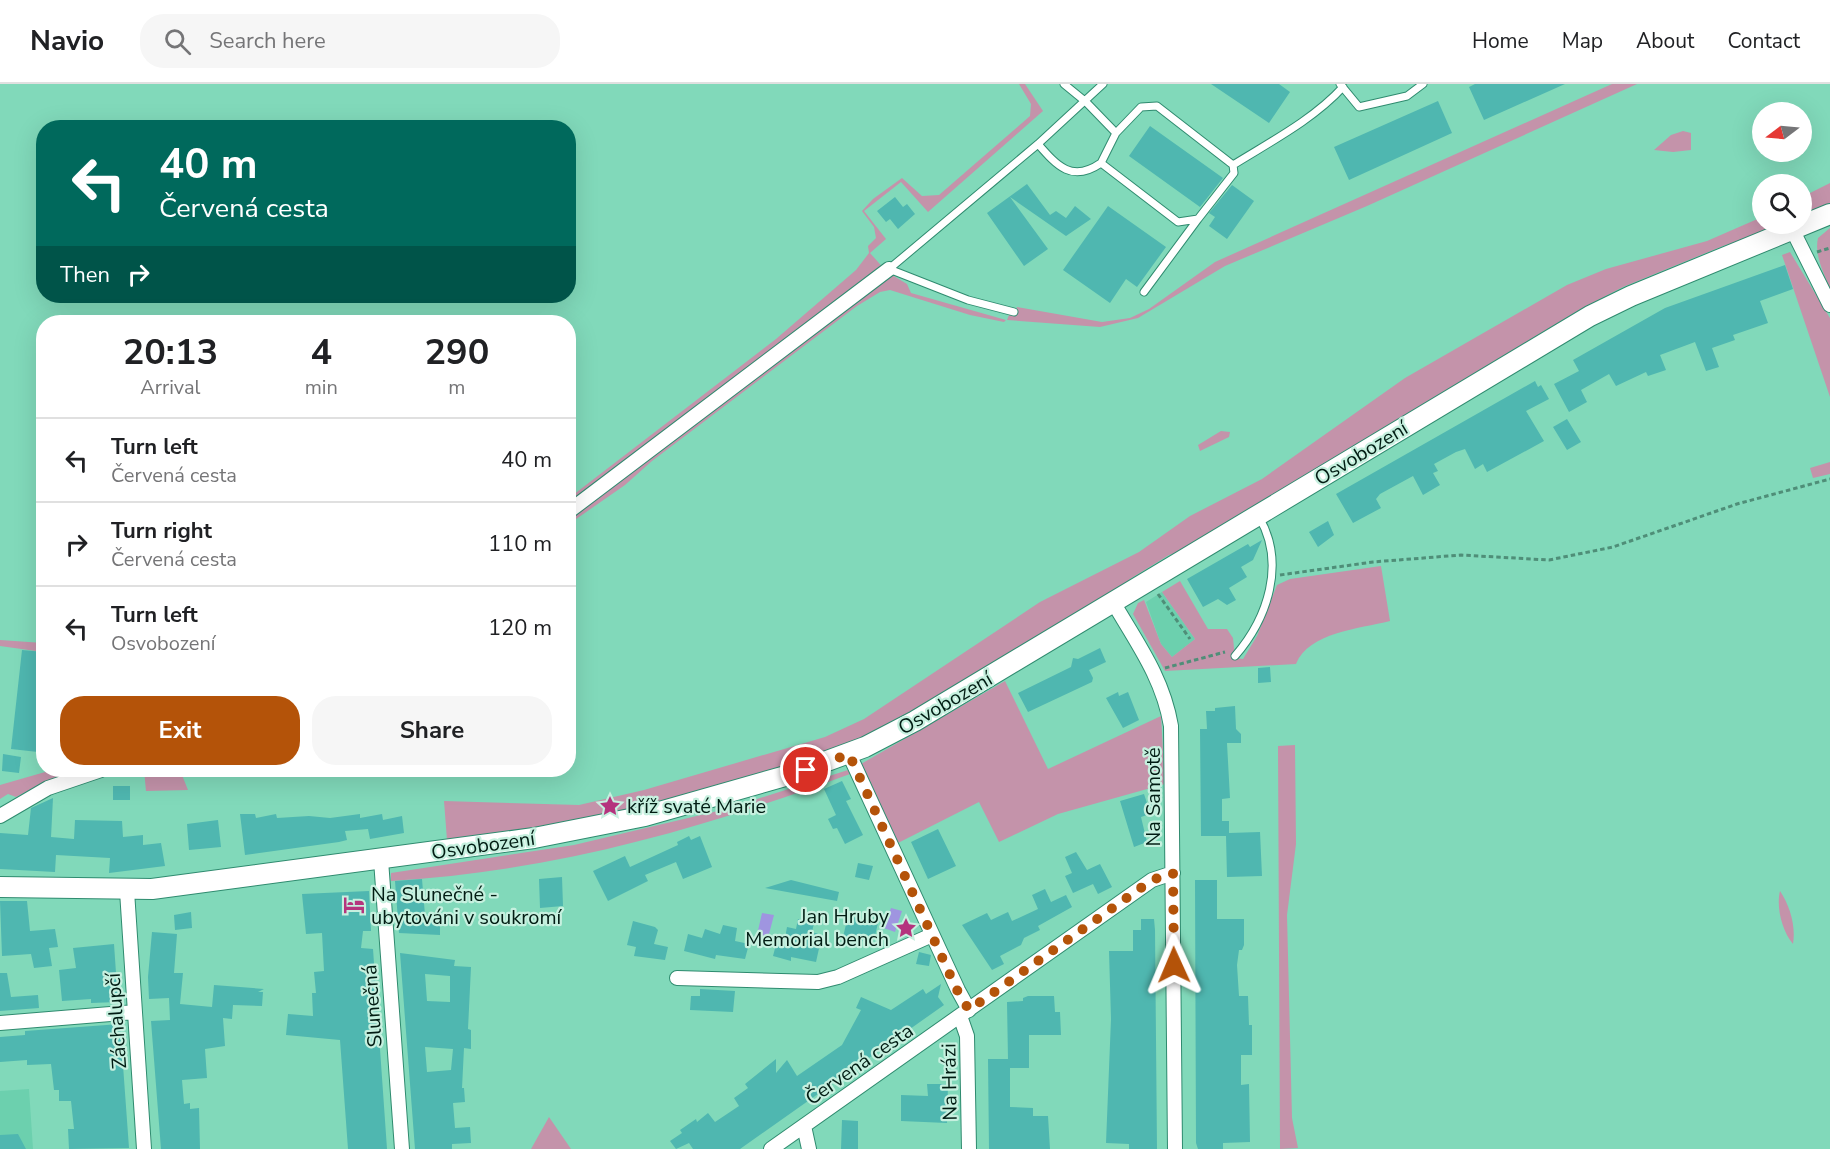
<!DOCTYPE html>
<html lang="en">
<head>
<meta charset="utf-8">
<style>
  body { margin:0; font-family:"Nunito Sans",sans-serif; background:#f6f6f6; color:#202124; height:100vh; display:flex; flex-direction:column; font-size:22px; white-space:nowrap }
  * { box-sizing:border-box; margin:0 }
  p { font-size:20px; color:#757577 }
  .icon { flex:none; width:33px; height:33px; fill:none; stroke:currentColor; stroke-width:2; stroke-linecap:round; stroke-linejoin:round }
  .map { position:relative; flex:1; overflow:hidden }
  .panel { position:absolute; left:36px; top:231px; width:540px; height:462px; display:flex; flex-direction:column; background:#fff; border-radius:24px; box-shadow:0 6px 24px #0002 }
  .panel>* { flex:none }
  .hud { position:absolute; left:36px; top:36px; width:540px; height:183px; border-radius:24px; box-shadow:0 6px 24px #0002; background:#00695c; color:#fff; overflow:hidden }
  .needle { width:39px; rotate:254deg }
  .fabs { position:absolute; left:1752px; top:18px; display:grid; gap:12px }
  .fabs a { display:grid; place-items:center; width:60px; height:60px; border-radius:50%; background:#fff; box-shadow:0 6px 24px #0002; font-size:30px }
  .pin { position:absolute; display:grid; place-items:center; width:51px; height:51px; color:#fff; margin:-26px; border:3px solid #fff; border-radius:50%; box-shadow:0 2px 6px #0007 }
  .me { position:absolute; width:66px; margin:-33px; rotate:359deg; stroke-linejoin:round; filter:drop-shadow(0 0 4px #0008) }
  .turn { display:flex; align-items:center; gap:21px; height:126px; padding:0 24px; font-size:27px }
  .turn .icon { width:78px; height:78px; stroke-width:2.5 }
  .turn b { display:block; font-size:42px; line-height:51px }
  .then { display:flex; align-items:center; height:57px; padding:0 24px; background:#0003; gap:12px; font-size:22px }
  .eta { display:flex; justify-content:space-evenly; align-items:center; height:102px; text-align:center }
  .eta b { font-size:36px; font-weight:700; line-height:42px }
  .action { display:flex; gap:12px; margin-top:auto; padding:12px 24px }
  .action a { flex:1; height:69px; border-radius:24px; background:#b45309; color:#fff; font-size:24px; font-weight:700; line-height:69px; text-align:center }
  .action a+a { background:#f6f6f6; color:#202124 }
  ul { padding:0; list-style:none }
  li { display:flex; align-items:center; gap:18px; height:84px; padding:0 24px; border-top:2px solid #e0e0e0 }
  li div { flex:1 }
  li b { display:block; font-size:22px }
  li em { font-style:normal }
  header { display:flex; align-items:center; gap:36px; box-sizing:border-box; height:84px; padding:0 30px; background:#fff; border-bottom:2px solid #e0e0e0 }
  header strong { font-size:28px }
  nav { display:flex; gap:33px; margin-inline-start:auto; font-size:21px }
  .search { width:420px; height:54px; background:#f6f6f6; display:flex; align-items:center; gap:15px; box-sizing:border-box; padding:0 21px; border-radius:24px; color:#757577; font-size:22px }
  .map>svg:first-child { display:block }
  .built { fill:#6cd0ae }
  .green { fill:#c493aa }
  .water { fill:#9f95e0 }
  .building { fill:#4fb7b0; fill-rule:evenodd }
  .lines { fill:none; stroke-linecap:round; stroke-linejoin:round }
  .service-casing { stroke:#2f8b6f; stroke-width:9 }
  .minor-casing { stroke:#2f8b6f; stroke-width:16 }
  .secondary-casing { stroke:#2f8b6f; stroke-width:22 }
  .path { stroke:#4f8e78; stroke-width:3; stroke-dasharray:4.5 3; stroke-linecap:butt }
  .service { stroke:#fff; stroke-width:7 }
  .minor { stroke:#fff; stroke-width:14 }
  .secondary { stroke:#fff; stroke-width:20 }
  .route { stroke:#b45309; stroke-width:10; stroke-dasharray:0 18 }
  .labels { text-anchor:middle; stroke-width:4.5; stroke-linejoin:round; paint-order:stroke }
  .street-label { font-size:20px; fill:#011c13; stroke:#c6f0df }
  .poi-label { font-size:20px; fill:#011c13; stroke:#c6f0df; text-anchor:start }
</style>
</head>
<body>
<header>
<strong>Navio</strong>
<div class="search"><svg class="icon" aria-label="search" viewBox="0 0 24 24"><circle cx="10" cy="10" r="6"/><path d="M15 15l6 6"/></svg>Search here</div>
<nav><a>Home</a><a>Map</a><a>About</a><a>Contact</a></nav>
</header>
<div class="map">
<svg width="1830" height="1065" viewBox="0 0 1830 1065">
  <rect width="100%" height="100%" fill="#81d9ba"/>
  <!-- built -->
  <path class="built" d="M1162 508 1195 555 1172 573 1161 560 1146 518Z
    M29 1005 33 1065H0V1007Z"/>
  <!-- green -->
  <path class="green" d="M1019 0H1025L1043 27 928 128 901 98 864 127 886 155 870 169 887 188 907 200 911 209 1006 236 1004 238 970 231 890 206 880 208 857 222 652 377 625 401 569 440V414L776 255 856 186 869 169 868 162 876 154 874 143 862 127 873 115 902 94 922 112 939 111 1030 32 1031 20Z
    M1612 0H1637L1367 122 1225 182 1138 234 1100 243 1007 236 1009 231 1014 232 1017 223 1102 238 1130 234 1149 225 1215 178Z
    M1683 47 1691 49V66L1673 68 1654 66 1671 51Z
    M1830 99V119L1802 134V113Z
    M1762 133V140H1789L1723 162 1623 203 1579 226 1176 469 1169 471 1130 495 1125 502 882 645 825 670 654 721 509 748 447 756 444 717 579 721 644 706 825 653 864 635 1040 518 1139 468 1190 432 1262 395 1405 294 1567 201 1606 185 1707 157Z
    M1830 144V205C1824 189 1814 171 1818 154Z
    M1790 168 1830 234V313L1782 171Z
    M1221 347 1230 348 1229 353 1200 367 1198 361Z
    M1830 378V390L1813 394 1810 384Z
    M1381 482 1390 537C1359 545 1309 548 1296 580L1165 587 1133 530 1138 519 1144 516 1161 560 1172 573 1195 555 1162 508 1180 497 1208 545H1227L1233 554 1235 574 1243 575 1257 552 1277 501 1290 495Z
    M0 556 43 559V568L0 562Z
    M1005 597 1048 685 1161 632 1165 700 1058 730 999 758 979 718 896 760 861 680Z
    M1295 661 1296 760 1287 831 1292 1034 1298 1064 1280 1065 1278 662Z
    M52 686H84L43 699 16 713 8 710 0 715V701Z
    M144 686H180L188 706 146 707Z
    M848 686 850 690C701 745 550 788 391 797V789L574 761 726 725Z
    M1780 807C1790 822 1796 842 1793 860 1782 847 1776 823 1780 807Z
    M549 1033 571 1065H531Z"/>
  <!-- water -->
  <path class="water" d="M891 824 902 827 895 848 884 844Z
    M762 829 774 831 768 854 757 851Z"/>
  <!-- building -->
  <path class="building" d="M1211 0H1279L1290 8 1269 39Z
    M1475 0H1565L1484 36 1469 3Z
    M1438 17 1452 49 1349 96 1334 63Z
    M1150 42 1223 94 1200 123 1129 72Z
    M1027 100 1050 131 1056 127 1066 134 1075 122 1091 135 1066 152 1010 113 1048 165 1024 182 987 129Z
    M1232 101 1254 117 1227 155 1209 142 1215 133 1209 129Z
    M895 113 903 123 907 120 915 130 898 145 890 135 886 138 877 127Z
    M1108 122 1166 163 1137 203 1126 195 1110 219 1063 186Z
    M1785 181 1793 205 1760 217 1768 239 1733 251 1735 256 1712 264 1719 283 1706 287 1695 258 1660 271 1666 286 1648 292 1646 288 1616 302 1609 290 1581 306 1587 318 1569 328 1554 300 1579 287 1573 276 1665 224Z
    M1535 297 1538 303 1541 301 1549 315 1526 327 1544 357 1487 388 1483 380 1475 385 1465 365 1456 368 1434 380 1438 387 1433 389 1440 401 1423 411 1413 392 1380 410 1376 415 1381 424 1353 439 1336 410Z
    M1567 335 1581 358 1567 366 1553 343Z
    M1328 437 1334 451 1318 463 1309 448Z
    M1262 456 1253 476 1241 483 1247 493 1229 504 1236 516 1227 521 1218 515 1203 523 1187 495 1248 460 1250 463Z
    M1100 564 1106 578 1089 586 1093 594 1092 598 1028 628 1018 609 1071 583 1073 574 1078 575Z
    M22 566 44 568V648H41L38 668 11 665Z
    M1270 583 1271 598 1258 599V584Z
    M1118 608 1119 612 1128 608 1139 636 1123 644 1106 614Z
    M1235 622 1236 645 1241 650V659H1227L1230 714 1222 715V737H1229V749L1260 748 1262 792 1227 793 1226 752H1201L1200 645H1207L1206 627H1215V624Z
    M3 670 21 673 19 689 2 687Z
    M842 697 851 715 846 717 863 751 845 760 837 744 833 745 828 735 836 731 824 705Z
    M113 702H130V716H113Z
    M1144 710 1147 719 1153 721 1149 726 1150 730 1141 733 1147 758 1134 763 1120 717Z
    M53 714 51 753 74 755 75 736 122 737 123 753 143 751V761L161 759 165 782 109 789 110 774 56 771 55 788 0 785V749L28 751 31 724Z
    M240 730H255L256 734 276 730 277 734 309 732 330 734 360 730V734L382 730 383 736 402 732 404 749 370 755 368 745 345 747 347 756 339 758 245 771Z
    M218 736 221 763 189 766 187 740Z
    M938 745 956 782 928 795 911 758Z
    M689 752 691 756 700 752 712 783 683 795 676 778 645 791 648 797 608 817 593 787 625 772 630 783 678 761 677 758Z
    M1076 768 1087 786 1100 780 1112 803 1098 810 1093 800 1073 809 1065 792 1072 789 1065 773Z
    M858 779 873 782 869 796 855 793Z
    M562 793 563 822 540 824 539 795Z
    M422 795 425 831H440V851L399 849 395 797Z
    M791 796 839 808 837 817 765 804Z
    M1195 796H1217V835H1244V861L1242 866H1239L1237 881 1239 912H1248L1249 941H1252V971H1241V1001L1249 1000 1250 1058 1223 1059V1065H1198L1196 1059Z
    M1045 805 1051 818 1066 811 1072 823 1038 842 1040 846 1024 854 1021 861 1000 872 1004 880 992 886 962 841 987 829 991 836 1008 828 1012 837 1038 825 1032 811Z
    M369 807 371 847H363L361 864 373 865 387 1065H348L340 956 286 951 288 930 313 932 312 909H316L314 888 324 887 322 849 306 850 302 810Z
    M0 817H27L30 847 55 845 58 863 49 864 52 882 34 884 31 870 2 872Z
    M191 828 192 844 175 846 174 831Z
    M848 832 878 839 874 856 867 854 866 858 843 853Z
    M798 835 814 839 812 848 822 851 816 878 791 873V877L773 872 778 853 785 854 787 843 796 845Z
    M1141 835H1154L1155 846 1157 1065H1129V1060L1106 1059 1111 935 1109 867H1133V846H1141Z
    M633 837 655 843 658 846 654 860 668 863 665 876 634 872 636 863 627 861Z
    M723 841 737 844 735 857 749 860 745 875 716 871 715 875 684 867 688 850 702 854 705 845 720 850Z
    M152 848 177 850 174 889H183L180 920 212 923 214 901 264 905 258 908H263L262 922 233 921 232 935 223 934 225 962 205 965 207 994 182 996 184 1020 190 1019V1025L199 1024 200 1065H161L151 937 170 936 169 914 149 915 148 893Z
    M114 860 118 918 91 919V915L62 917 59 886 76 884 73 864Z
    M919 868 931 871 929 882 916 880Z
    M400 869 455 876 454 882 471 883 468 945 471 946V965L464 964 462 1004H464L465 1018 453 1019 455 1044 470 1043 471 1059 452 1060V1065H415ZM425 890 450 892V918L427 917ZM425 963 453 965 451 986 427 988Z
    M0 889H7L11 913 38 911 39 924 0 927Z
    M941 900 938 913 944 921 740 1065H693L689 1059 676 1065 670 1057 682 1049 680 1046 696 1035 697 1038 708 1029 715 1038 739 1022 734 1014 748 1004 745 1000 776 975V989L787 976 797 992 842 961 861 926 856 924 861 913 891 926 923 905 926 910Z
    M700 905 735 907 733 928 690 926 691 912H700Z
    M1028 912H1054L1055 928H1060L1061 951H1029V984H1010V1023L1033 1024V1032H1048L1050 1065H989L988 975H1008L1007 918 1023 917V914Z
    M120 940 129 1064 69 1065 68 1045H74L71 1017H59V1006H54L51 980 27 981V976L0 978V953L25 951V947Z
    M927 1000H948L947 1039 901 1037V1011L928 1012Z
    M842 1036 858 1037V1065H841Z
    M18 1050 26 1065H0V1051Z"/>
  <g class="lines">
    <defs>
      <path id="service" d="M1064 0 1086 18 1116 49 1101 79
        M1340 0 1359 23 1407 12 1423 0
        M1038 60C1057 82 1072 99 1101 79L1178 138 1198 135 1234 89 1233 81 1157 22 1141 23 1116 49
        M1233 81C1270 58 1314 35 1343 3
        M1144 208 1198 135
        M1014 228 968 216 889 185 1038 60 1103 0
        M1235 572C1268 534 1286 479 1259 433"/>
      <path id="minor" d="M1793 147 1830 221
        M568 428 889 185
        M1113 518C1137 559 1163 594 1171 642L1175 1065
        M849 670 958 906 969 926
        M0 732 48 704 101 686
        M381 776 402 1065
        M127 807 144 1065
        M677 894 818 898 838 893 932 851
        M960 932 967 952 969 1065
        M0 939 135 928
        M804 1042 809 1065
        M771 1065 1152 796 1173 789"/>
      <path id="secondary" d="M0 803 152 805 534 754 645 732 789 691 865 663 915 637 1590 232 1631 212 1830 130"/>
    </defs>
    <!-- service casing -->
    <use href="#service" class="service-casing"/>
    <!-- minor casing -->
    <use href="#minor" class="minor-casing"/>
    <!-- secondary casing -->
    <use href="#secondary" class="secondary-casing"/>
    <!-- path -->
    <path class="path" d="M1817 168 1830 164
      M1280 491 1373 478 1461 471 1549 476 1613 463 1737 420 1830 395
      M1158 510 1190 555
      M1165 584 1225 568"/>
    <!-- service -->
    <use href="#service" class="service"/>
    <!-- minor -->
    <use href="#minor" class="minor"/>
    <!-- secondary -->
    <use href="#secondary" class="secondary"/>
  </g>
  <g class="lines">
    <!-- route -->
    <path class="route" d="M806 686 849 670 957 906 969 926 1152 796 1173 789 1174 881"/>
  </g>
  <!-- icons -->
  <defs>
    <symbol id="sight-bare" viewBox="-9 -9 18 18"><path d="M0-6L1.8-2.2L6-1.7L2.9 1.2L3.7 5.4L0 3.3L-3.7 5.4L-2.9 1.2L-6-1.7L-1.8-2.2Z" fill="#b5347e" stroke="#c6f0df" stroke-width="2.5" paint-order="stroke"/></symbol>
    <symbol id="hotel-bare" viewBox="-9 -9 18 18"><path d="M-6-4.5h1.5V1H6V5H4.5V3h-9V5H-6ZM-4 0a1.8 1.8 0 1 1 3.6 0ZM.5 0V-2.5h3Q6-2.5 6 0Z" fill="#b5347e" stroke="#c6f0df" stroke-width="2.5" paint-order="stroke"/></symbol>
  </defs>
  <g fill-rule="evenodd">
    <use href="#sight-bare" x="595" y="707" width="30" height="30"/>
    <use href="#hotel-bare" x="339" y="806" width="30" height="30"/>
    <use href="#sight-bare" x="891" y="829" width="30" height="30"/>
  </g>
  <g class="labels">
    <!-- street labels -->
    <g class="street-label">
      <text transform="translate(1361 369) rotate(-31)" y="7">Osvobození</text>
      <text transform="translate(945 619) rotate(-30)" y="7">Osvobození</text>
      <text transform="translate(1153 713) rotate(-90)" y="7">Na Samotě</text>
      <text transform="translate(483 761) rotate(-8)" y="7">Osvobození</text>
      <text transform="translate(372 922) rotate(-94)" y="7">Slunečná</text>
      <text transform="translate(116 937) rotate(-94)" y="7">Záchalupčí</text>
      <text transform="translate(859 980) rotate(-35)" y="7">Červená cesta</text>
      <text transform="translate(949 998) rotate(-91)" y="7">Na Hrázi</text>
    </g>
    <!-- poi labels -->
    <g class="poi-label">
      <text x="627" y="729">kříž svaté Marie</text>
      <text x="371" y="817">Na Slunečné -<tspan x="371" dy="23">ubytováni v soukromí</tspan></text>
      <text x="889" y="839" text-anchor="end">Jan Hruby<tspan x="889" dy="23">Memorial bench</tspan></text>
    </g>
  </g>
</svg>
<div class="fabs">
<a><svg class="needle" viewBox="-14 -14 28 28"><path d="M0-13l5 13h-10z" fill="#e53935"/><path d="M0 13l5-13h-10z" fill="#757577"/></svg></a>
<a><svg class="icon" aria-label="search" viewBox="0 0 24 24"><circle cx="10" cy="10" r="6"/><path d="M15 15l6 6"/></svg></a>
</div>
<div class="pin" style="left:806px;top:686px;background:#d93025"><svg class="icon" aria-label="arrive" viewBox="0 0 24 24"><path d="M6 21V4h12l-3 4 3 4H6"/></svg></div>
<svg class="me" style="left:1174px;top:881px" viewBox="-20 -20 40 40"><path d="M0-17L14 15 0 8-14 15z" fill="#b45309" stroke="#fff" stroke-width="4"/></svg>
<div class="hud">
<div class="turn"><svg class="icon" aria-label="left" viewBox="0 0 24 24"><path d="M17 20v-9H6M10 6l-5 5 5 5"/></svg><div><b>40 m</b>Červená cesta</div></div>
<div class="then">Then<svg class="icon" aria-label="right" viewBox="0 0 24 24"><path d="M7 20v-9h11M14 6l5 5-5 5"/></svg></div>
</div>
<section class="panel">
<div class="eta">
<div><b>20:13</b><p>Arrival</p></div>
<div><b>4</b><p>min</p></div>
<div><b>290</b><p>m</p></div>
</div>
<ul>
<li><svg class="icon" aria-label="left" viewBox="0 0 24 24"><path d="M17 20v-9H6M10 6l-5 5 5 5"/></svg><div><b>Turn left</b><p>Červená cesta</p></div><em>40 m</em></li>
<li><svg class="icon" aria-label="right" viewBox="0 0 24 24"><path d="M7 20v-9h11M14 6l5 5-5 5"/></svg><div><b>Turn right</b><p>Červená cesta</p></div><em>110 m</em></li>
<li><svg class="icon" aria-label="left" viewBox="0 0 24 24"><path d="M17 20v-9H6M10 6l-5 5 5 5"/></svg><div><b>Turn left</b><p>Osvobození</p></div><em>120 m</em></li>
</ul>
<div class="action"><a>Exit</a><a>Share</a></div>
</section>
</div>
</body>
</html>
